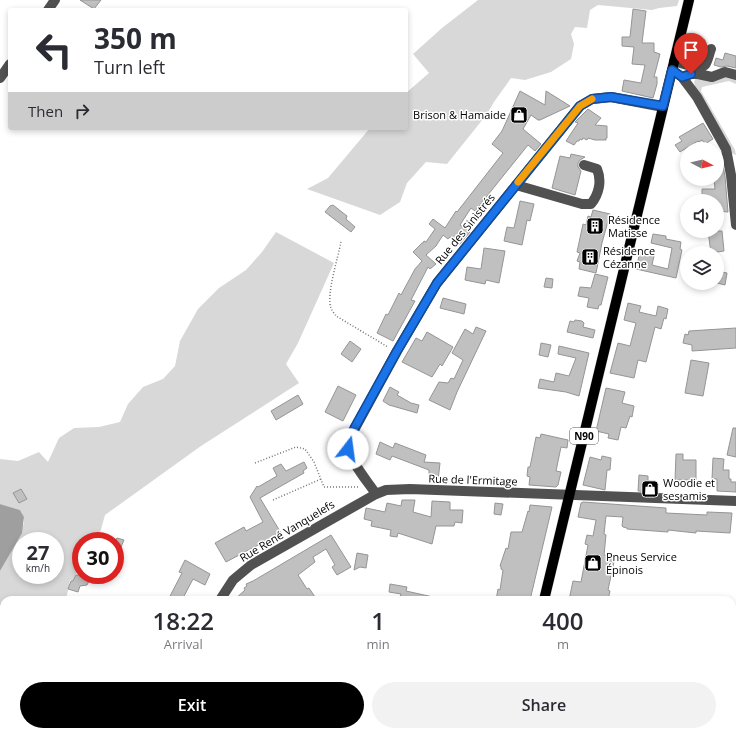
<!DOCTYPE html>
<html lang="en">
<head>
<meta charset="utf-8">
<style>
  body { margin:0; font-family:"Open Sans",sans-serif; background:#f2f2f3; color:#2b2b33; height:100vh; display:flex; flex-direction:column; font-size:15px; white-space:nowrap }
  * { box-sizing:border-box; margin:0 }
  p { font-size:13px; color:#7c7c81 }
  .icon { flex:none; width:22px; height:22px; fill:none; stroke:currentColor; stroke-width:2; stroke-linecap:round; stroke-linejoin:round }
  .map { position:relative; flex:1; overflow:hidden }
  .panel { position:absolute; left:0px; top:596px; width:736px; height:140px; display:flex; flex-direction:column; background:#fff; border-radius:12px 12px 0 0; box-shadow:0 2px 6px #0003 }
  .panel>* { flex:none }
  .top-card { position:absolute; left:8px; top:8px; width:400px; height:122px; border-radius:4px; box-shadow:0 2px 6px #0003; background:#fff; color:#2b2b33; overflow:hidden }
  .needle { width:26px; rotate:97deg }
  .fabs { position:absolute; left:680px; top:142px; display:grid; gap:8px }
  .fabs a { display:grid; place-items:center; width:44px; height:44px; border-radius:50%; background:#fff; box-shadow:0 2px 6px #0003; font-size:20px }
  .speed { position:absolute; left:12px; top:532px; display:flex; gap:8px; font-size:20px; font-weight:700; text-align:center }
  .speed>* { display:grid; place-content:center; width:52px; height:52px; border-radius:50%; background:#fff; box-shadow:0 2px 6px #0003; line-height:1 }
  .speed small { font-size:10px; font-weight:400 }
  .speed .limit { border:6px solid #d22; background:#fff; color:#111 }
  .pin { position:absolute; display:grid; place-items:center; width:34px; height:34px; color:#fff; margin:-41px -17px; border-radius:50% 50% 50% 0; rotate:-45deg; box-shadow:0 0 4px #0007 }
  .pin .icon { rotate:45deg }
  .me { position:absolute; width:44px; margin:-22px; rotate:15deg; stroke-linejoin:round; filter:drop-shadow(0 0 3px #0008) }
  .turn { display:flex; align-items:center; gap:14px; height:84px; padding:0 20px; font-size:18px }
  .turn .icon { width:52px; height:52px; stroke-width:2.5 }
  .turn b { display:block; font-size:28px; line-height:34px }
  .then { display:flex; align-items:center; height:38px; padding:0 20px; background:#0003; gap:8px; font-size:15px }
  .eta { display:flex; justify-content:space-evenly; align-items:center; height:68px; text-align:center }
  .eta b { font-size:24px; font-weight:600; line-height:28px }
  .primary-button { display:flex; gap:8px; margin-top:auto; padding:8px 20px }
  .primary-button a { flex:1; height:46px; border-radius:24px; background:#000; color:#fff; font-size:16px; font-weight:600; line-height:46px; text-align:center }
  .primary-button a+a { background:#f2f2f3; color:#2b2b33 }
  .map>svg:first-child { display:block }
  .green { fill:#d8d8d8; fill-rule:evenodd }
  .water { fill:#9f9f9f }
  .building { fill:#c0c0c0; stroke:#959595 }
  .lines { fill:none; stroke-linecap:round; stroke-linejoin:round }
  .major-casing { stroke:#dbdbdb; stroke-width:11 }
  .path { stroke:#737373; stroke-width:1.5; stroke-dasharray:1 2; stroke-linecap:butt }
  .minor { stroke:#515151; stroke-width:10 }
  .major { stroke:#000; stroke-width:10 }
  .route-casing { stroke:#114b97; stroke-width:10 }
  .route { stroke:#1a73e8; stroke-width:7 }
  .slow { stroke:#f59e0b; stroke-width:7 }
  .labels { text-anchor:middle; stroke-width:3; stroke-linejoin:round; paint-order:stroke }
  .shield { fill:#fff; stroke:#4c4c4c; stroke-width:1 }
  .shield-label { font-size:10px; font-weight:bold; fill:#000 }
  .poi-label { font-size:11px; fill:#000; stroke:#fff; text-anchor:start }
  .street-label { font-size:11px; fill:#000; stroke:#fff }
</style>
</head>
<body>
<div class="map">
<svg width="736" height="736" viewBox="0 0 736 736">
  <rect width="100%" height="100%" fill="#fff"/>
  <!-- green -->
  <path class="green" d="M478 0H679L677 6 659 8 652 10 598 5 590 10 587 28 575 27 571 34 574 44 571 59 551 72 525 80 511 78 494 102 487 114 447 164 426 162 407 183 400 202 380 215 307 189 328 178 370 128H406V93L429 73 413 54 442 28Z
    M726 76 736 79V84L729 81 702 87 701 91 735 150 736 155 731 153 695 86 694 82 696 78Z
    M276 232 334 263 298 343 286 364 299 383 201 446 105 515 98 540 81 541V563L73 581 70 580 66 600H4V732H83L82 736H0V571L15 543 19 538 24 523V517L20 510 0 504V459L18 461 39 452 48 462 59 438 74 428 99 427 120 422 128 404 143 387 163 379 175 366 180 341 198 309 219 288 246 270 262 252ZM21 541H55V575H21Z"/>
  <!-- water -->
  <path class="water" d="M0 504 20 510 24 517 22 533 0 571Z"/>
  <!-- building -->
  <path class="building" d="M80 0H101L94 9Z
    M633 9 646 11 642 43H654V52L660 54 654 77H657V84L653 98 622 91 624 80 641 83 645 65 632 64 634 47 622 46V37H630Z
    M694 37 705 40 700 60 689 59Z
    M725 53 736 56V68L727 66 721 67 714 65 716 58 723 60Z
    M520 91 545 105 546 91 570 106 540 120H538L531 115 523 129 541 144 535 151 528 145 475 211 471 208 460 225 470 232 459 245 450 237 448 239 443 235 436 246 426 255 436 264 430 269 428 267 411 300 415 301 393 341 377 333 386 314 388 315 399 293 401 295 415 269 422 261 413 252 422 243H423L424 241 426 242 435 229 429 224 433 219 445 228 456 211 457 212 503 153 492 144 502 131Z
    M588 109 601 118 595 125 607 126V138H606V140H595L588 138 587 140 583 138 582 140 580 139 579 141H577L574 145 566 141 578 123 575 122Z
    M703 123 713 139 705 144 702 140 699 142 698 141 680 152 675 145 682 141 679 137Z
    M571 154 585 157 580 160 578 163V167L581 171 575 195 552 188 560 156 570 158Z
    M717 156H721L725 176 728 212 717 211V201L702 198V189H715L714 179H717Z
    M520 201 534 204 530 221 527 220 522 245 504 241 507 227 514 228Z
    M333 205 347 216 346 219 355 227 351 232 325 212 330 206Z
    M593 210 610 214 602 243 596 273 579 269 580 262 577 261 580 253 577 252 583 224 586 225 588 216 591 217Z
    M708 231H722L724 251 711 253Z
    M653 234 666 236V239L681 242 680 249 682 250 676 278 636 269 640 252 654 256 652 265 668 269 672 248 651 243Z
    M484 248 505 251 499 283 486 280 485 284 465 280 467 267 481 269Z
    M717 271 727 273 725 285 717 283Z
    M595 274 608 277 601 305H599L598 309 587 307 589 298 578 296 580 287 591 288Z
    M546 278 553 279 552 288 544 287Z
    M443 298 466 304 464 314 440 308Z
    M628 303 641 306 639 312 656 316 658 306 668 309 666 319 664 318 661 329 655 327 646 362 638 360 634 378 610 373 618 343 630 346 636 323 624 320Z
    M575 320 582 321 584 323 583 327 595 330 593 338 567 332 570 321 574 322Z
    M476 327 486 331 457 392 450 410 429 400 439 382 448 383 451 378 454 379 463 360 452 353 465 329 473 334Z
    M736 328V348L692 351V345L683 343 685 334 688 335 689 331Z
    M427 332 453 347 442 366 440 364 432 377 402 362 416 338 422 341Z
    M350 341 361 349 352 362 341 354Z
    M541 343 551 345 548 357 539 355Z
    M559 346 589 353 579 396 566 392 538 388 540 379 554 382 556 373 569 376 576 358 558 354Z
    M691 360 709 363 703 396 685 393Z
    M338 386 356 395 343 421 325 412Z
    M390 387 399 392 397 395 411 403 419 405 417 413 389 405 383 401Z
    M606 388 625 392 622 403 634 406 632 417 630 416 626 428 621 427 618 440 608 438 609 434 596 431Z
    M298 395 303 404 276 420 271 411Z
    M733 428H736V457L727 455Z
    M541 434 568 440 567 448 561 447 556 471 561 472 558 485 556 487 529 485 530 477 527 476 528 467H530L536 437 540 438Z
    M380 442 393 448 395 443 426 455 424 462 440 463 438 481H429V470L392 456 390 460 376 454Z
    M676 454H683V460H696V480H675Z
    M602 456 611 458 610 470H607L605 490 583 485 590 457 601 460Z
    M713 458 724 459 723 470H729V479H731V482H736V492L717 491V479H712Z
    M304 462 307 468 303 471 304 473 260 498 281 533 226 562 215 543 244 527 246 531 263 522 250 497 257 486 258 487 277 476 273 468 281 464 286 471Z
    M639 475 648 476V481L657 482 655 492 638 491Z
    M21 489 27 499 19 503 13 493Z
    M402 500H415L413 512 431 517 432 501 450 502V510H463L462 523 455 522 454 526H436L432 544 398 533 397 537 390 536 391 530 371 526 372 521 364 519 366 508 385 512 387 503 401 506Z
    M583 502 666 508V513L707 515V512L732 513 730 533 696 531V533L668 530V532L627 529V528L623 527 622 526 623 517 606 516 604 534 606 535 604 555 615 557 608 590 610 591 608 600H569L573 581 581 582 588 545 585 544 587 535 593 536 596 520 578 517 581 503Z
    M495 503 503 504 501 515 494 514Z
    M530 505 552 507 530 600H496L498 589 500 590 503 570 501 569V566H500L506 548 508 549 511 532H522L528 511 529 512Z
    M331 535 351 567 337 575 332 567 335 565 326 549 313 557 315 562 298 575 307 589 309 588 317 600H234L245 590 244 588 247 586 246 584 253 581Z
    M117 538 124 540 115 561V541Z
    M357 553 368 555 366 568 360 567 354 570Z
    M185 560 210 574 205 585 193 579 182 600H168L182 573 179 572Z
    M76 575H92L87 585 80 586 78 592 68 589 71 581H73Z
    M390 584 407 587 406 591 433 597V600H412L400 597 401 594 389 592Z"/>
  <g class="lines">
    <defs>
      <path id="major" d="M544 600 689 0
        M512 736 513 732"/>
    </defs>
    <!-- major casing -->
    <use href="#major" class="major-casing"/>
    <!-- path -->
    <path class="path" d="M341 242C338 258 326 295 331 308 332 311 335 314 336 316L388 347
      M255 463 296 447 305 449 314 462 324 487H360
      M273 500 321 479"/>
    <!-- minor -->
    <path class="minor" d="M48 10 55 0
      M674 61C681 63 701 70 705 65 708 61 709 54 711 49
      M672 70 682 77 697 97 726 149 731 175 736 225
      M682 77 691 74H698L712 77 725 72 736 75
      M0 78 10 64
      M516 185 582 204H591C599 194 602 181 597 169L584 165
      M376 494C366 479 348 460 348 441L397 351 437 283 580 106 592 99 611 97 663 107
      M220 600 233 580 251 565 376 494 386 490 410 489 736 501
      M732 681 736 677
      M151 736 153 732"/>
    <!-- major -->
    <use href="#major" class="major"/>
  </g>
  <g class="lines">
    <defs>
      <path id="route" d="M348 449V441L355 427 397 351 437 283 580 106 592 99 611 97 663 106 672 70 682 77 691 74"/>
    </defs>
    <!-- route casing -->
    <use href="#route" class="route-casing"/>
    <!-- route -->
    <use href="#route" class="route"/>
    <!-- slow -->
    <path class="slow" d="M518 182 580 106 592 99"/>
  </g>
  <!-- icons -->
  <defs>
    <symbol id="shop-square" viewBox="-11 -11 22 22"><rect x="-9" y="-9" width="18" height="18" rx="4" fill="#000" stroke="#fff"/><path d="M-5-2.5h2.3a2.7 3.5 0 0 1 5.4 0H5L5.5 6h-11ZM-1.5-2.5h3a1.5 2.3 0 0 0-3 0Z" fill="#fff"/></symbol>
    <symbol id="building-square" viewBox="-11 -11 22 22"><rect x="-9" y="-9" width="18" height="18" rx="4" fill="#000" stroke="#fff"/><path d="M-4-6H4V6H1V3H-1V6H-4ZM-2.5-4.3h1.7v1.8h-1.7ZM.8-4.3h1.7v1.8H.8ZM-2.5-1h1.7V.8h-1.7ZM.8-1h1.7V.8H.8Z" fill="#fff"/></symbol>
  </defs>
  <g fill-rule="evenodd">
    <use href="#shop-square" x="509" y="105" width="20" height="20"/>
    <use href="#building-square" x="585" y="216" width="20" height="20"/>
    <use href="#building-square" x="580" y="247" width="20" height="20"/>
    <use href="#shop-square" x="640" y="479" width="20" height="20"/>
    <use href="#shop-square" x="583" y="553" width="20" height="20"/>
  </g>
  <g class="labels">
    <!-- shield labels -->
    <rect class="shield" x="570" y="428" width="28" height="16" rx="3"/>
    <g class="shield-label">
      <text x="584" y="440">N90</text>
    </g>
    <!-- poi labels -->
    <g class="poi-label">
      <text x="506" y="119" text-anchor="end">Brison &amp; Hamaide</text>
      <text x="608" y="224">Résidence<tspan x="608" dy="13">Matisse</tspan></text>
      <text x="603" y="255">Résidence<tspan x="603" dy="13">Cézanne</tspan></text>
      <text x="663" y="487">Woodie et<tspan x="663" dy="13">ses amis</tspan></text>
      <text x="606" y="561">Pneus Service<tspan x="606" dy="13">Épinois</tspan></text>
    </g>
    <!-- street labels -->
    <g class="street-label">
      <text transform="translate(465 229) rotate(-51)" y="4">Rue des Sinistrés</text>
      <text transform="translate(473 480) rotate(2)" y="4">Rue de l'Ermitage</text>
      <text transform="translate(287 531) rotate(-31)" y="4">Rue René Vanquelefs</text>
    </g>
  </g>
</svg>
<div class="fabs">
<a><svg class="needle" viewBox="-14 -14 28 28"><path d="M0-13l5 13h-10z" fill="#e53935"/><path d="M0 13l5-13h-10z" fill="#7c7c81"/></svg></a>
<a><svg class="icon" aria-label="sound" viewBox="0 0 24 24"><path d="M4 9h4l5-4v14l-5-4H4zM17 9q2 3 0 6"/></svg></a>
<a><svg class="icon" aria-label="layers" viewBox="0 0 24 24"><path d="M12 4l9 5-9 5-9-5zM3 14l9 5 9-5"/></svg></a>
</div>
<div class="speed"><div>27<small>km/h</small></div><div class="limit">30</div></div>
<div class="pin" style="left:691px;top:74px;background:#d93025"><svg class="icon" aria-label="arrive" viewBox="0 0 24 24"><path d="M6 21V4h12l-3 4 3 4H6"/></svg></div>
<svg class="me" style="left:348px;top:449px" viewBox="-20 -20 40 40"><circle r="19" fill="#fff"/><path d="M0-13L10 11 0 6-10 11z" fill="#1a73e8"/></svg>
<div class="top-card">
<div class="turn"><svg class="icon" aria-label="left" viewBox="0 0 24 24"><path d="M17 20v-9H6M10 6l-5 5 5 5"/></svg><div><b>350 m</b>Turn left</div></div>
<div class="then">Then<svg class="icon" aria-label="right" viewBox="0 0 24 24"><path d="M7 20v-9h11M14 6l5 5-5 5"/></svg></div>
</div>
<section class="panel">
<div class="eta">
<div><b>18:22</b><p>Arrival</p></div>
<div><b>1</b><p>min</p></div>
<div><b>400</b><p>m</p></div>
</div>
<div class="primary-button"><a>Exit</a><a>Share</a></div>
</section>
</div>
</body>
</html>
